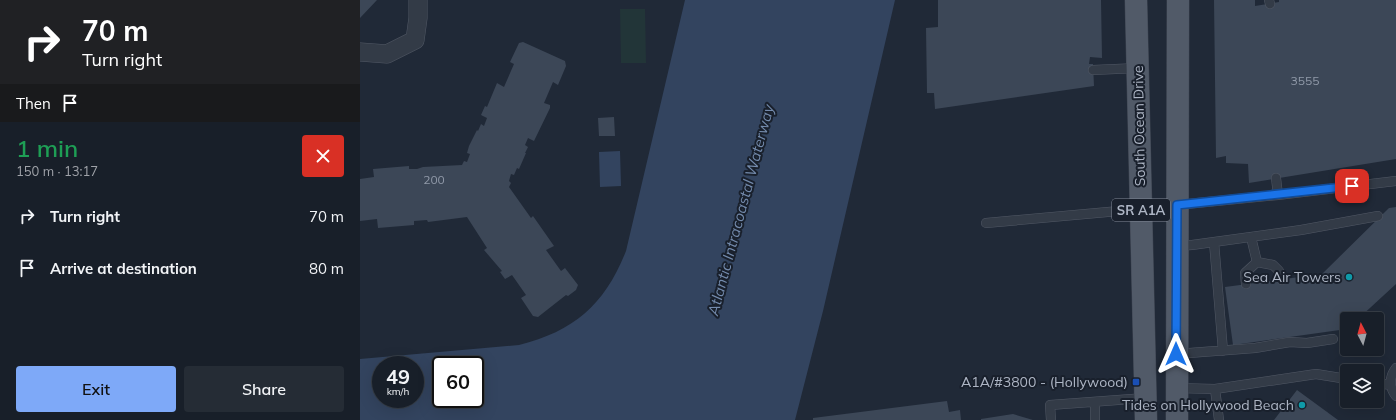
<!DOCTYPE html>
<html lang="en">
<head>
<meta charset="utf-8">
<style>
  body { margin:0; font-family:Mulish,sans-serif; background:#252c35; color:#f1f3f6; height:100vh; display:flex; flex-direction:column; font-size:15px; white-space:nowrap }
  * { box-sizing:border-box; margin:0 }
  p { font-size:13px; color:#9fa2a8 }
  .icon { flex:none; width:22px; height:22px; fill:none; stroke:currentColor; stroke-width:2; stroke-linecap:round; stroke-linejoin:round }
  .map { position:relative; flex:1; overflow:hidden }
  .side { display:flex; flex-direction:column; background:#181f29; width:360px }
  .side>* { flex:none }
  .guide { background:#202124; color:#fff; overflow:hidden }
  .needle { width:26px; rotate:354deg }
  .tools { position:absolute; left:980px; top:312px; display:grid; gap:8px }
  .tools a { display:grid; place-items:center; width:44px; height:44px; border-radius:4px; background:#181f29; box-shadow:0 4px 16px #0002,0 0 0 1px #363d46; font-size:20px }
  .speed { position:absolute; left:12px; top:356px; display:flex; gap:8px; font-size:20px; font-weight:700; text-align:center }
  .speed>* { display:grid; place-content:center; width:52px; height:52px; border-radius:50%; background:#181f29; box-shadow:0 4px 16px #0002,0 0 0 1px #363d46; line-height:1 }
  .speed small { font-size:10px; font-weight:400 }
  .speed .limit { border:2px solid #111; border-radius:6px; background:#fff; color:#111 }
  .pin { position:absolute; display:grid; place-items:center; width:34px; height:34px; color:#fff; margin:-17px; border-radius:8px; box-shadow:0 2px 6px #0006 }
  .me { position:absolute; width:44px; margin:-22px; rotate:0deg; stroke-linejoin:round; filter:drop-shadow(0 0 3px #0008) }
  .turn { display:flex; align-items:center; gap:14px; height:84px; padding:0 16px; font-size:18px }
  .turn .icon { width:52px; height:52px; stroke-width:2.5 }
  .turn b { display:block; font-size:28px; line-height:34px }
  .then { display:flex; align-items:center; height:38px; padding:0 16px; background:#0003; gap:8px; font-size:15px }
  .round { display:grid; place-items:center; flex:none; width:42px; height:42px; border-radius:4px; background:#252c35 }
  .head { display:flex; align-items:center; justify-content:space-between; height:68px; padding:0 16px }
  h1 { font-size:24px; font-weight:600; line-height:30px; color:#1e9e55 }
  .primary-button { display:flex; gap:8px; margin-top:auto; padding:8px 16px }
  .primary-button a { flex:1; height:46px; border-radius:4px; background:#7ea9f8; color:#111; font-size:16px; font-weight:600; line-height:46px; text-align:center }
  .primary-button a+a { background:#252c35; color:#f1f3f6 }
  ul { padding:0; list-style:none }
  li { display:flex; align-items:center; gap:12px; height:52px; padding:0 16px }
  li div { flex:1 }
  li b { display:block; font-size:15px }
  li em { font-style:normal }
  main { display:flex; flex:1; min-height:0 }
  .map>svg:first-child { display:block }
  .green { fill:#223538 }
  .water { fill:#33445f; fill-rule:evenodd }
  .building { fill:#3c4757 }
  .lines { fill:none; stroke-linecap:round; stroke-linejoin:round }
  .service-casing { stroke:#515865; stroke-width:10 }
  .minor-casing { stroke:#515865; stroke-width:19 }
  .primary-casing { stroke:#3d4451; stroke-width:23 }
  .service { stroke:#333b47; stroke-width:9 }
  .minor { stroke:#333b47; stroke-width:18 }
  .primary { stroke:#515a68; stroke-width:22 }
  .route-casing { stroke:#114b97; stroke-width:10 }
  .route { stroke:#1a73e8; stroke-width:7 }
  .culture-dot { fill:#0f9aa8; stroke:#19202c; stroke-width:1.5 }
  .transit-dot { fill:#1a4fb4; stroke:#19202c; stroke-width:1.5 }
  .labels { text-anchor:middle; stroke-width:4; stroke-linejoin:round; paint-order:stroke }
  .number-label { font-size:12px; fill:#919aa9 }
  .shield { fill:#19202c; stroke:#818896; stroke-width:1 }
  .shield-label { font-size:13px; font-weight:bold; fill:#adb5c4 }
  .street-label { font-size:14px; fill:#adb5c4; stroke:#19202c }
  .poi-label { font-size:14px; fill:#adb5c4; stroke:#19202c; text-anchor:end }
  .water-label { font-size:15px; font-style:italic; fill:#748bad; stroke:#19202c }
</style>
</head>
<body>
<main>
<section class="side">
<div class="guide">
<div class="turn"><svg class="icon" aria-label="right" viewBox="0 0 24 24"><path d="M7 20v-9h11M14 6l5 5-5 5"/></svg><div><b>70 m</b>Turn right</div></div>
<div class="then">Then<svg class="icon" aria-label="arrive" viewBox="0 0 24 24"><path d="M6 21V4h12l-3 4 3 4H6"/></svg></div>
</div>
<div class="head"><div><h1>1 min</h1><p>150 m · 13:17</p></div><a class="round" style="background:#d93025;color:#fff"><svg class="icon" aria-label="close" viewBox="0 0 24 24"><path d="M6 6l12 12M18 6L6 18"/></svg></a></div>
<ul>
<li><svg class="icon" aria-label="right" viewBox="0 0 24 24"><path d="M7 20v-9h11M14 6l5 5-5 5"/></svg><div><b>Turn right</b></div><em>70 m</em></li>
<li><svg class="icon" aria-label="arrive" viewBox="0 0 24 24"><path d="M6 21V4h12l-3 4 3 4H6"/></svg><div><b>Arrive at destination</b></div><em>80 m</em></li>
</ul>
<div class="primary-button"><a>Exit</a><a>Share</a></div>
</section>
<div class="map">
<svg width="1036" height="420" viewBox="0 0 1036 420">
  <rect width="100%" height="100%" fill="#202937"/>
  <!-- green -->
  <path class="green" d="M260 9H285L286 63H261Z"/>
  <!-- water -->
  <path class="water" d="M325 0H535L463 311 435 420H0V359L159 345C215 331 245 304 266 251ZM21 365H55V399H21ZM81 365H115V399H81Z
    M260 151 261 186 240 187 239 152Z"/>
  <!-- building -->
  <path class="building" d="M0 0H17L0 18Z
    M578 0H741L742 58 730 57 729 64H733L734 86 575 109 574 93H567L566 28 578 27Z
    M854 0H895V6L919 2V0H1036V159L889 183 888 164 866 163V156L856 158Z
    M163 42 205 61 206 66 198 85 193 82 184 103 190 105V108L174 141 168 138 165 145 168 147 165 153H166L159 169 157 168 154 175 151 174 149 181 151 183 149 187 171 218 173 216 194 246 186 250 201 271 205 268 218 285 216 290 208 296 206 295 178 317 173 316 161 298 166 295 152 275 145 279 140 272 142 271 124 250 127 248 107 217 68 222 67 220 54 221V225L18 228 17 219 0 221V179L14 177 13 169 49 166V169H57L63 167 102 165 104 161 107 162 110 154 107 153 109 146 117 130 118 131 121 124 124 126 127 118 121 115 125 106 127 107 137 83 144 87 154 64 150 62 159 43Z
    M254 117 255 136H239L238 118Z
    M1036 207V284L998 319H987V329L873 345 865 287 962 274 1029 208Z
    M937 390 978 420H914Z
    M587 401 589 412 600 410 601 420H453V418Z
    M653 414 673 420H621V419Z"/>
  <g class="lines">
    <defs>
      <path id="service" d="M909 0 910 4
        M733 70 778 68
        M916 178 918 195
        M817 205 918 195 1036 181
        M626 223 781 209
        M854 242 863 351
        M817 246 832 245 941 230 1018 216
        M897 262 913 265 919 271 922 280
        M886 284 885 273 897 262 891 237
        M816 354 895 348 930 342 947 343 973 339
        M1036 368C1029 377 1029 387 1036 396
        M1017 383 1031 385
        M816 388 855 389
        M735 402V420
        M691 420 690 405 785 398
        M859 420 855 389 956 374 987 379"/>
      <path id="minor" d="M0 52 27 54 55 40 58 18V0"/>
      <path id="primary" d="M776 0 786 420
        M817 420 818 0"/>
    </defs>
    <!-- service casing -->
    <use href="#service" class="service-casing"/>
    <!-- minor casing -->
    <use href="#minor" class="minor-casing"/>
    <!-- primary casing -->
    <use href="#primary" class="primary-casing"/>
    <!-- service -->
    <use href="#service" class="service"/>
    <!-- minor -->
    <use href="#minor" class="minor"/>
    <!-- primary -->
    <use href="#primary" class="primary"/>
  </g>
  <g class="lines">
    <defs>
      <path id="route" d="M816 354 817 205 992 186"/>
    </defs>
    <!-- route casing -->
    <use href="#route" class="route-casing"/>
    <!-- route -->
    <use href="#route" class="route"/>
  </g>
  <!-- markers -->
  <g class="culture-dot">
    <circle cx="989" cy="277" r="4"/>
    <circle cx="942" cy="405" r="4"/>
  </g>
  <rect class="transit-dot" x="772" y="378" width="8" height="8" rx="2"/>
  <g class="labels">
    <!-- number labels -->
    <g class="number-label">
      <text x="945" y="85">3555</text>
      <text x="74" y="184">200</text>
    </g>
    <!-- shield labels -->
    <rect class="shield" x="752" y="199" width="58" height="22" rx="3"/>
    <g class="shield-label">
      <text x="781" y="215">SR A1A</text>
    </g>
    <!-- street labels -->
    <g class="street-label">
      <text transform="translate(779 126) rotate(-91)" y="5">South Ocean Drive</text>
    </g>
    <!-- poi labels -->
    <g class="poi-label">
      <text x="981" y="282">Sea Air Towers</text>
      <text x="768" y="387">A1A/#3800 - (Hollywood)</text>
      <text x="934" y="410">Tides on Hollywood Beach</text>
    </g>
    <!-- water labels -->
    <g class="water-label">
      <text transform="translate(381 210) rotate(-75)" y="5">Atlantic Intracoastal Waterway</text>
    </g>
  </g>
</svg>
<div class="tools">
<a><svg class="needle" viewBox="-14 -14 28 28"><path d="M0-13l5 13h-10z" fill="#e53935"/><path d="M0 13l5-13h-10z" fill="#9fa2a8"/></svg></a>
<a><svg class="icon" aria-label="layers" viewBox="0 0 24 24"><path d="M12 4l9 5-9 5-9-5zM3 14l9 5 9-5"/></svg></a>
</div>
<div class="speed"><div>49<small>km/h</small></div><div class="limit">60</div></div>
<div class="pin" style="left:992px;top:186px;background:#d93025"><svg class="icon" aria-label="arrive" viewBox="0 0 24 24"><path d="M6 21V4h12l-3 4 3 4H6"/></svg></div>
<svg class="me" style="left:816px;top:354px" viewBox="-20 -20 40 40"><path d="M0-17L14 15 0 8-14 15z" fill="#1a73e8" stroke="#fff" stroke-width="4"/></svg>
</div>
</main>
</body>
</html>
